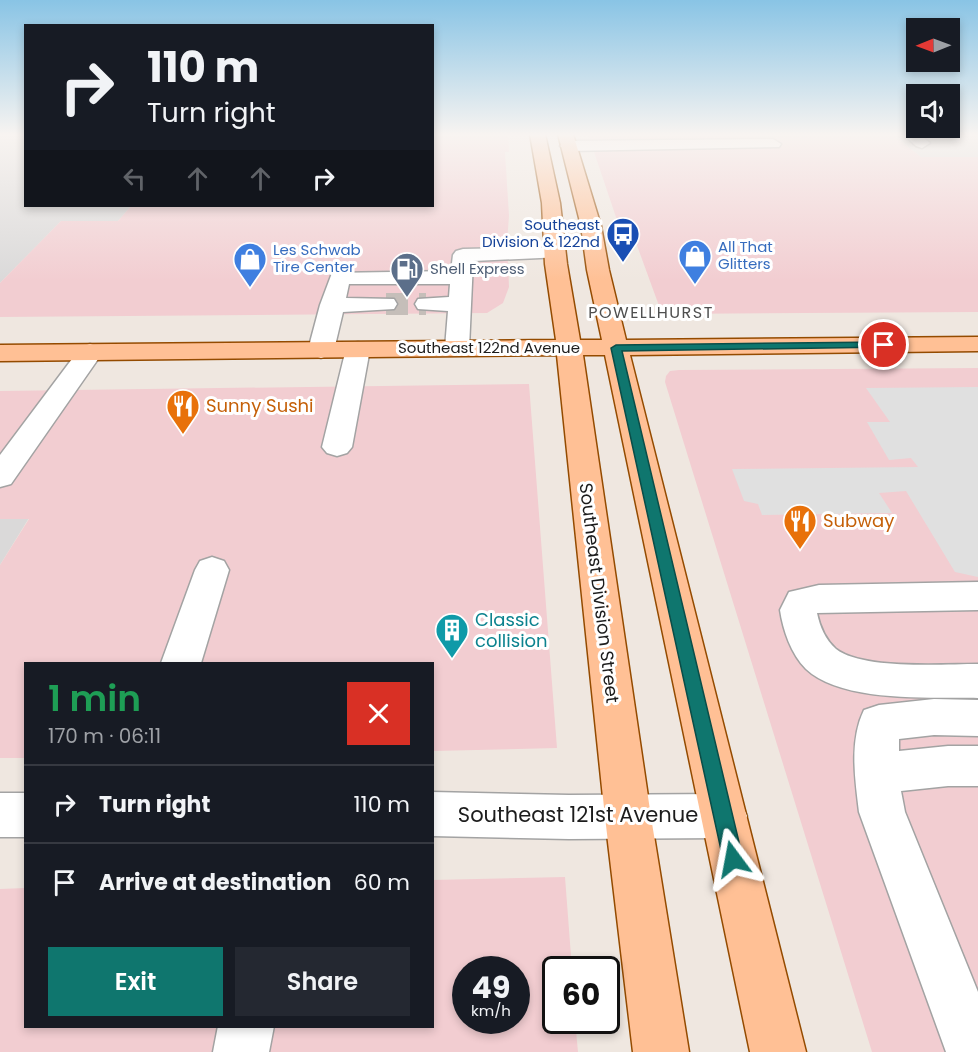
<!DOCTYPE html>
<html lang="en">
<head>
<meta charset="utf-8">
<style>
  body { margin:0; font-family:Poppins,sans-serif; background:#242831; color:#f1f3f6; height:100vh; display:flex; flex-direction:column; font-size:22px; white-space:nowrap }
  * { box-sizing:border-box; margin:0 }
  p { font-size:20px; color:#9ea1a6 }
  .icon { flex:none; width:33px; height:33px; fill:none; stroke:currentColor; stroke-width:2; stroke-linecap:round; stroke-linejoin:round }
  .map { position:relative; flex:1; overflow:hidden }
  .side { position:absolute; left:24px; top:662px; width:410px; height:366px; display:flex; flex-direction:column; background:#171b24; border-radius:0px; box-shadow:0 3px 9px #0003 }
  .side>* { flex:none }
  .top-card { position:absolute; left:24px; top:24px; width:410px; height:183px; border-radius:0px; box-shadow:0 3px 9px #0003; background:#171b24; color:#f1f3f6; overflow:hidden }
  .needle { width:39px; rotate:269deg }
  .buttons { position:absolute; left:906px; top:18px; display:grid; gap:12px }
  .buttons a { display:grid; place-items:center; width:54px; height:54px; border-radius:0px; background:#171b24; box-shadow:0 3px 9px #0003; font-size:30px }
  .speed { position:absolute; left:452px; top:956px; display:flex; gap:12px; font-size:30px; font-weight:700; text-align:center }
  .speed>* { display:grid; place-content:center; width:78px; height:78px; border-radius:50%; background:#171b24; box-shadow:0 3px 9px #0003; line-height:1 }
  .speed small { font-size:15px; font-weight:400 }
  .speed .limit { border:3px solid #111; border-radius:9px; background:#fff; color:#111 }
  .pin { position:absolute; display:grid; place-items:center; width:51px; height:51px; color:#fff; margin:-26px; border:3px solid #fff; border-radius:50%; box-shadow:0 2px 6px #0007 }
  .me { position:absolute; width:66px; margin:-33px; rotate:347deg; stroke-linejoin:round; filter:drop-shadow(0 0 4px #0008) }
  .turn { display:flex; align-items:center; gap:21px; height:126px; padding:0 24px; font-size:27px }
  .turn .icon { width:78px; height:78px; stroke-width:2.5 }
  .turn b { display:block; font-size:42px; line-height:51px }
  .lanes { display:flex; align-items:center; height:57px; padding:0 24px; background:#0003; justify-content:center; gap:30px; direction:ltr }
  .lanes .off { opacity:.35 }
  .round { display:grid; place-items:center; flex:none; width:63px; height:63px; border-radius:0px; background:#242831 }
  .summary { display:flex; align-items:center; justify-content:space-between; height:102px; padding:0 24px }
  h1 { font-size:36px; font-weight:600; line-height:45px; color:#1e9e55 }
  .action { display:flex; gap:12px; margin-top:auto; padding:12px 24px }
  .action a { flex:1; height:69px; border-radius:0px; background:#0f766e; color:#fff; font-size:24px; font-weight:600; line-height:69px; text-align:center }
  .action a+a { background:#242831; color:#f1f3f6 }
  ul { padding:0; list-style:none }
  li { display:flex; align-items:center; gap:18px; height:78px; padding:0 24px; border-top:2px solid #363941 }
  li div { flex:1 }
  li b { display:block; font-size:22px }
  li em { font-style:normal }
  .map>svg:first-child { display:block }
  .residential { fill:#dad9d9 }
  .commercial { fill:#f2cdd1; fill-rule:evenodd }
  .parking { fill:#e0e0e0 }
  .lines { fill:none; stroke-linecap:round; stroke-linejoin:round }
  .minor-tunnel { stroke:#c5beb9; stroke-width:22; stroke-dasharray:22 11; stroke-linecap:butt }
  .minor-casing { stroke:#a3a3a3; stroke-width:3 }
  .major-casing { stroke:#944b00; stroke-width:3 }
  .minor { fill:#fff; fill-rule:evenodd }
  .major { fill:#ffc095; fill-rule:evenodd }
  .route { fill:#0f766e; stroke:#0a4d48; stroke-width:1.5 }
  .labels { text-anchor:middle; stroke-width:6; stroke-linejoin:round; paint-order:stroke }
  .far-transit-label { font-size:15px; fill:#164399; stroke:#fff; text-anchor:end }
  .far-shop-label { font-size:15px; fill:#366cbe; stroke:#fff; text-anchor:start }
  .far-service-label { font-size:15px; fill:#4e5e75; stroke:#fff; text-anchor:start }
  .far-street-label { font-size:15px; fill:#1c1c1c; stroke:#fff }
  .far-neighbourhood-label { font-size:16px; letter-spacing:1.5px; fill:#4f4f4f; stroke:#fff }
  .food-label { font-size:18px; fill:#c56008; stroke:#fff; text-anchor:start }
  .street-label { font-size:18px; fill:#1c1c1c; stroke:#fff }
  .culture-label { font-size:18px; fill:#0d838f; stroke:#fff; text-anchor:start }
  .near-street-label { font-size:21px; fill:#1c1c1c; stroke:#fff }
</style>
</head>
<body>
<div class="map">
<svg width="978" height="1052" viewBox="0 0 978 1052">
  <rect width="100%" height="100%" fill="#efe7e0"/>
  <!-- residential -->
  <path class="residential" d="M0 134H25L26 206H131L118 221H61L0 283Z
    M755 134H978V157H921L894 136 758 137Z
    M29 518 0 565V519Z"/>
  <!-- commercial -->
  <path class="commercial" d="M432 134H508L509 152H505L509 216 507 242 509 287 503 303 487 313 0 317V283L61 221H118L131 206H432Z
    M588 134H755L758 137 894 136 921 157H978V312L662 314 635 240 622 235Z
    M978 368V1052H872L665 382 666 376 670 371 679 370Z
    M529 384 557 748 432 751V663H26L25 758H0V565L29 519H0V391Z
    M565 877 572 969H555V1020H575L578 1052H0V889L25 888 26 1026H432V880ZM465 969H516V1020H465Z"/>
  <!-- parking -->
  <path class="parking" d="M978 387V577L955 572 906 491 879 493 892 513 762 515 758 504 744 501 732 469 918 467 911 458 889 460 867 422H890L866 388Z"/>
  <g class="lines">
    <!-- minor-tunnel -->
    <path class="minor-tunnel" d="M386 304H426"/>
    <defs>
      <path id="minor" d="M903 134H919L930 143 922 148 916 146Z
        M773 139 781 144 779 147 568 151 560 146 568 141Z
        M555 247 562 249 565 253 562 257 473 261 469 348 466 353 457 355 448 353 445 348 448 311 418 309 415 304 418 299 449 297 450 284H349L346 298 394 299 397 304 394 309 343 312 334 350 330 355 321 358 312 355 308 350 320 305 332 273 451 271 453 255 456 251 463 249Z
        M358 342 367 344 370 349 352 447 347 453 337 456 327 453 322 447 346 349 349 344Z
        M90 344 99 347 103 352 11 484 0 487V455L81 347Z
        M212 557 224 561 229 570 201 663H161L195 570 200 561Z
        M978 582V610L817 613C820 627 825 639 836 649 863 670 943 664 978 664V698C931 697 842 703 806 669 791 654 783 630 780 610L789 592 819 585Z
        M934 699 978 700V736L934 735 899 739V751L948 746H978V786H948L901 791 905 812 978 992V1052H946L859 812C855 779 849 741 864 710L879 705Z
        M432 792 569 795 724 794 740 800 747 816 740 832 724 838 569 839 432 836Z
        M0 793H26V837H0Z
        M218 1026H274L269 1052H213Z"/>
      <path id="major" d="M530 134H545L560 203 567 264 580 340H602L587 270 581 226 558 134H573L601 226 609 270 626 340 978 337V351L630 355 806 1052H750L605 355H583L651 817 689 1052H633L605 817 557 355 0 361V345L556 340 545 264 542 203Z"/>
    </defs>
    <!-- minor casing -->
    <use href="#minor" class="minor-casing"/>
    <!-- major casing -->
    <use href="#major" class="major-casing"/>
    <!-- minor -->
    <use href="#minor" class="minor"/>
    <!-- major -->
    <use href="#major" class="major"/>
  </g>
  <!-- sky -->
  <linearGradient id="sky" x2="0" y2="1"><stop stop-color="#89c4e5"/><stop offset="0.48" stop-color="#f8f4f1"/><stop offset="1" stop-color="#f8f4f1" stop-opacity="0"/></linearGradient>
  <rect width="978" height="281" fill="url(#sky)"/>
  <!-- route -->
  <path class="route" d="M884 342 889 345 888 347 622 351 743 859 740 866 733 869 726 866 723 859 611 348 616 345Z"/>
  <!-- icons -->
  <defs>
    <symbol id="bus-pin" viewBox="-11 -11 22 30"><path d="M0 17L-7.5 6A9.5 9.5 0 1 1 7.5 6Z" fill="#1a4fb4" stroke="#fff"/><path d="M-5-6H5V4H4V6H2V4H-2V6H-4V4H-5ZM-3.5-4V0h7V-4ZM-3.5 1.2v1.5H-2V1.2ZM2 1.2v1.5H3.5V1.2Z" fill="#fff"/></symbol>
    <symbol id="shop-pin" viewBox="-11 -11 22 30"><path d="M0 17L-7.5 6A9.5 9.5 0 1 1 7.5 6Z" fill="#3f7fe0" stroke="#fff"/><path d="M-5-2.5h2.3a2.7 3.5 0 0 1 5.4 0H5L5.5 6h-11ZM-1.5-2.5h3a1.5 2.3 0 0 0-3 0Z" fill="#fff"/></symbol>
    <symbol id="fuel-pin" viewBox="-11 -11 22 30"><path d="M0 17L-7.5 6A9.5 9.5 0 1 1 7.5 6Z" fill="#5c6f8a" stroke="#fff"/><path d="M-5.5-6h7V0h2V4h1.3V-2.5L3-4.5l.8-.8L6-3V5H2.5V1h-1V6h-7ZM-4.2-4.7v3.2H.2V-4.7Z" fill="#fff"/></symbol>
    <symbol id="restaurant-pin" viewBox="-11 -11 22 30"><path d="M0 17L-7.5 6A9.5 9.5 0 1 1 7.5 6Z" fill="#e8710a" stroke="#fff"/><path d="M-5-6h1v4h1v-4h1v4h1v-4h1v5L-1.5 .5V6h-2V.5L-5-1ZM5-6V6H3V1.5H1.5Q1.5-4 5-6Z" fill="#fff"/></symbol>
    <symbol id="building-pin" viewBox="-11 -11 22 30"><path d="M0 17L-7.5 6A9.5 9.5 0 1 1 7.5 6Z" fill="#0f9aa8" stroke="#fff"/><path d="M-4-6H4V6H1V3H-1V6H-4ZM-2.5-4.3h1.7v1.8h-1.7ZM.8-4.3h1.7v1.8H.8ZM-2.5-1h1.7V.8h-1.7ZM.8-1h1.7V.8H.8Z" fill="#fff"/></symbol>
  </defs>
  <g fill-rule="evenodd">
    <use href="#bus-pin" x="604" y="215" width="38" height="52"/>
    <use href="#shop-pin" x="676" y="237" width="38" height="52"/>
    <use href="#shop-pin" x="231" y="240" width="38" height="52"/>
    <use href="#fuel-pin" x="388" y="250" width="38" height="52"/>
    <use href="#restaurant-pin" x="164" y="387" width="38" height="52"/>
    <use href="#restaurant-pin" x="781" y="502" width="38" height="52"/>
    <use href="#building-pin" x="433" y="611" width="38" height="52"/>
  </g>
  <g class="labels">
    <!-- far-transit labels -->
    <g class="far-transit-label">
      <text x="600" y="230">Southeast<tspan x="600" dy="17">Division &amp; 122nd</tspan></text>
    </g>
    <!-- far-shop labels -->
    <g class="far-shop-label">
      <text x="718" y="252">All That<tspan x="718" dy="17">Glitters</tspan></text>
      <text x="273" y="255">Les Schwab<tspan x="273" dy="17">Tire Center</tspan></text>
    </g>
    <!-- far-service labels -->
    <g class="far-service-label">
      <text x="430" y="274">Shell Express</text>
    </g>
    <!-- far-street labels -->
    <g class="far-street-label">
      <text x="489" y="353">Southeast 122nd Avenue</text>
    </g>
    <!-- far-neighbourhood labels -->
    <g class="far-neighbourhood-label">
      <text x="651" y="318">POWELLHURST</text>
    </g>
    <!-- food labels -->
    <g class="food-label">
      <text x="206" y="412">Sunny Sushi</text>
      <text x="823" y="527">Subway</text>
    </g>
    <!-- street labels -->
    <g class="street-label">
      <text transform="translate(599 593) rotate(83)" y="6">Southeast Division Street</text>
    </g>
    <!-- culture labels -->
    <g class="culture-label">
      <text x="475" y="626">Classic<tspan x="475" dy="21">collision</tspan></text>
    </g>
    <!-- near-street labels -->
    <g class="near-street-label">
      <text x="578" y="822">Southeast 121st Avenue</text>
    </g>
  </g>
</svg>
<div class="buttons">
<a><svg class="needle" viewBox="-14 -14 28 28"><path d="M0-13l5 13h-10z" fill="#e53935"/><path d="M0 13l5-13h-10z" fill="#9ea1a6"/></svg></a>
<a><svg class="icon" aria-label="sound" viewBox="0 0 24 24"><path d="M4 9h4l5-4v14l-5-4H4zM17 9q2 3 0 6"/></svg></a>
</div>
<div class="speed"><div>49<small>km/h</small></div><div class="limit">60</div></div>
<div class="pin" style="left:884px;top:345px;background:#d93025"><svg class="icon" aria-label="arrive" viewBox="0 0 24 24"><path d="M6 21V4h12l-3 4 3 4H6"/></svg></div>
<svg class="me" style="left:733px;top:859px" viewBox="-20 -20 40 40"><path d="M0-17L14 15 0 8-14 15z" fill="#0f766e" stroke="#fff" stroke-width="4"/></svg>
<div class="top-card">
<div class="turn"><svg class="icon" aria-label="right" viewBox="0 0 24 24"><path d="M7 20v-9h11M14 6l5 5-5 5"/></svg><div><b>110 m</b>Turn right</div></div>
<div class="lanes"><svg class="icon off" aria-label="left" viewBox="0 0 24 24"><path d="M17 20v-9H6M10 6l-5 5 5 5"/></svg><svg class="icon off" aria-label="ahead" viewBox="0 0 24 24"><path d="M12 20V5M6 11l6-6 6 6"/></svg><svg class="icon off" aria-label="ahead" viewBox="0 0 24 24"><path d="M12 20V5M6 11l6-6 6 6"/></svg><svg class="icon" aria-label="right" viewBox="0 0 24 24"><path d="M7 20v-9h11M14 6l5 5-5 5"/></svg></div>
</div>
<section class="side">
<div class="summary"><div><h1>1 min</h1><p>170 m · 06:11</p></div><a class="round" style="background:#d93025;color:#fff"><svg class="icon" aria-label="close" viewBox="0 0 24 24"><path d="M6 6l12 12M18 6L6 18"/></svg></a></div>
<ul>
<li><svg class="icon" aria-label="right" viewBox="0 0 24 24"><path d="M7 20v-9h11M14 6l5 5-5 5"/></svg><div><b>Turn right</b></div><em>110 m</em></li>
<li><svg class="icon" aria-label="arrive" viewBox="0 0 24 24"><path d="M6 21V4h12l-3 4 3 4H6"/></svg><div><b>Arrive at destination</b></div><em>60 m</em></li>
</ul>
<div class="action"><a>Exit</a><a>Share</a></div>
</section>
</div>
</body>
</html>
